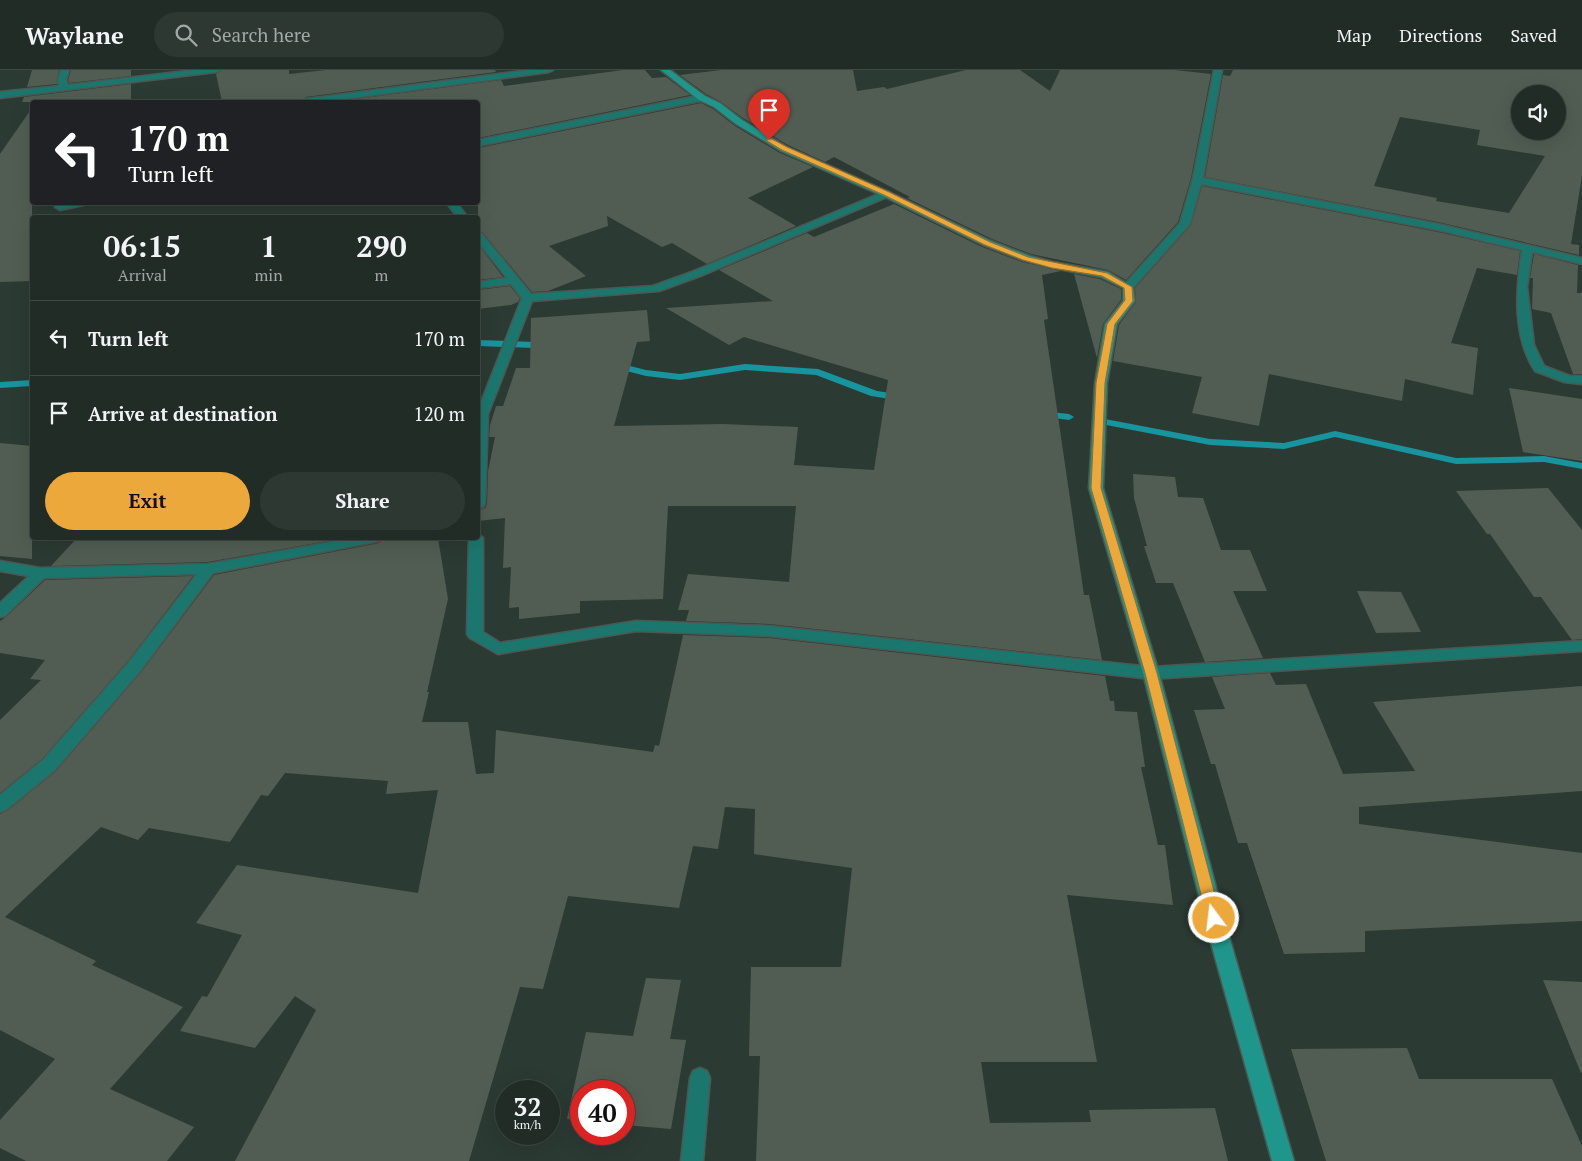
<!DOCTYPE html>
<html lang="en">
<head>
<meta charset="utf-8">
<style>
  body { margin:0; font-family:"PT Serif",serif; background:#2d3833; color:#f1f3f6; height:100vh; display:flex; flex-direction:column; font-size:19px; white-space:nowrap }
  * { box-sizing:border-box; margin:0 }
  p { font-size:16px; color:#a2a7a7 }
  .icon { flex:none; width:28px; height:28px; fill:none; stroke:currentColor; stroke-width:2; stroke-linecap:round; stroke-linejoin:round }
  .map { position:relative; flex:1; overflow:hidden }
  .side { position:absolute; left:30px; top:145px; width:450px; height:325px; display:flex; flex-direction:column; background:#212c27; border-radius:5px; box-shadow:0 5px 20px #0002,0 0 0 1px #3e4844 }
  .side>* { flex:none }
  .hud { position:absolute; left:30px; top:30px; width:450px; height:105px; border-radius:5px; box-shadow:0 5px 20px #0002,0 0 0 1px #3e4844; background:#202124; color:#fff; overflow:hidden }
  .buttons { position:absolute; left:1511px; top:15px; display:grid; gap:10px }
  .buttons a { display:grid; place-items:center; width:55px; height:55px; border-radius:50%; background:#212c27; box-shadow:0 5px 20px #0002,0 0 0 1px #3e4844; font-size:25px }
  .speed { position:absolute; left:495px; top:1010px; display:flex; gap:10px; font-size:25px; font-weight:700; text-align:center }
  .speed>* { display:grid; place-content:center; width:65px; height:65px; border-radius:50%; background:#212c27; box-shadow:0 5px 20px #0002,0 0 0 1px #3e4844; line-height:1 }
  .speed small { font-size:12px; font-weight:400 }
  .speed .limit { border:8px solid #d22; background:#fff; color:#111 }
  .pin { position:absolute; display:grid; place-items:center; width:42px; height:42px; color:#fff; margin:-51px -21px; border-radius:50% 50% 50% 0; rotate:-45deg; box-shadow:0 0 5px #0007 }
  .pin .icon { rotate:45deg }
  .me { position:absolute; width:55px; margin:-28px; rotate:345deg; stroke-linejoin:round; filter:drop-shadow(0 0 4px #0008) }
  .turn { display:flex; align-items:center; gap:18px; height:105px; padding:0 15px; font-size:22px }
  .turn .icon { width:65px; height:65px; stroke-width:2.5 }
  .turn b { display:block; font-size:35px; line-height:42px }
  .eta { display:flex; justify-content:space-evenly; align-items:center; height:85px; text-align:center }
  .eta b { font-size:30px; font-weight:700; line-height:35px }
  .cta { display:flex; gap:10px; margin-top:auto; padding:10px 15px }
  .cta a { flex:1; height:58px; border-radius:30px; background:#eda83c; color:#111; font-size:20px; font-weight:700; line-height:58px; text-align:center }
  .cta a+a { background:#2d3833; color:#f1f3f6 }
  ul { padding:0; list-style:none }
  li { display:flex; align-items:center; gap:15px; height:75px; padding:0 15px; border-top:1px solid #3e4844 }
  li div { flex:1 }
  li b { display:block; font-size:19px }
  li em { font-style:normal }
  header { display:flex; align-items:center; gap:30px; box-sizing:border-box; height:70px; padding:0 25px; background:#212c27; border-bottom:1px solid #3e4844 }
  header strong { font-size:24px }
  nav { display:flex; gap:28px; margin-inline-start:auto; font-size:18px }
  .search { width:350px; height:45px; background:#2d3833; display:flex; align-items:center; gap:12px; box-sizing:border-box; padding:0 18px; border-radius:28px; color:#a2a7a7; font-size:19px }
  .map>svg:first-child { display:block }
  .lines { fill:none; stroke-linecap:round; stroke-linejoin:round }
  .stream { fill:#18949e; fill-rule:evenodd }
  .building { fill:#515d53; fill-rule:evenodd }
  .street-casing { stroke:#4b5852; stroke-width:3 }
  .secondary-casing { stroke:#4b5852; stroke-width:3 }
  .street { fill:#1b776e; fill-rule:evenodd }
  .secondary { fill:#1f968b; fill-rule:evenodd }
  .route { fill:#eda83c; stroke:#9a6d27 }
</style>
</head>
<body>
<header>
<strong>Waylane</strong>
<div class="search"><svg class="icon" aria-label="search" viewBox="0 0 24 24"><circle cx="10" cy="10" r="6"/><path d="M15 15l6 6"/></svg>Search here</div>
<nav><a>Map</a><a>Directions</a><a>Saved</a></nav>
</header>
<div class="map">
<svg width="1582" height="1091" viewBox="0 0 1582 1091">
  <rect width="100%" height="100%" fill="#2c3a34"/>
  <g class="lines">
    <!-- stream -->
    <path class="stream" d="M478 270 535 272 551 279 546 282 534 278 478 276Z
      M614 292 646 300 680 304 745 294 818 299 877 321 903 325 908 328 903 331 871 326 816 305 745 300 680 310 646 306 611 297 609 295Z
      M32 310V316L0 318V312Z
      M1042 341 1069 344 1074 347 1069 350 1038 346 1037 344 1038 342Z
      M1105 349 1210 369 1284 373 1335 361 1456 388 1544 386 1582 393V399L1544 392 1456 394 1335 367 1284 379 1210 375 1101 354 1100 352 1101 350Z"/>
  </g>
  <!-- building -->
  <path class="building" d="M32 0H59L57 14 27 17Z
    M71 0H131V6L69 13 68 10Z
    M222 0H289V4L326 0H495L496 2 306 27 300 32H222L216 4Z
    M623 0H645L652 8 666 7 690 25 478 68V32H333L501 10 504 16Z
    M721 0H853L857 21 884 17 887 19 966 0H1020L1050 21 1060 0H1175L1211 4 1191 108 1178 152 1126 210 1108 200 1031 184 992 169 907 128 910 127 834 87 825 92 788 75 743 48 721 32 706 24 680 5Z
    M1233 0H1582V106L1571 174 1579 175V185L1438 152 1205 107 1223 5 1230 6ZM1520 24H1558V61H1520ZM1400 47 1480 60 1477 75 1545 86 1509 143 1436 131 1437 128 1374 116Z
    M131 14V32H22L24 27Z
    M701 33 713 39 735 56 780 83 813 97 748 128 796 156 707 194 672 173 662 177 607 146 608 156 549 176 586 206 548 221 532 222 483 163 478 161V78Z
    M32 38V211L0 212V84Z
    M1202 116 1438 162 1520 181 1517 205 1477 198 1451 273 1478 278 1473 325 1405 309 1402 331 1269 304 1259 356 1192 343 1202 307 1113 291 1119 255 1136 232 1135 218 1191 155Z
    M894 134 982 177 1022 192 1061 201 1042 205 1048 249 1044 250 1084 525H1089L1102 590 769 554 686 551 689 540H678L688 504 789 512 796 436H668L663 529 580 531V543L519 549V537L509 538 511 497 503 498 505 448 478 451V449L480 440 485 438 487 434 488 401 495 367H489L490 355 496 336H503L516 298H530L531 248 647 240 650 271 637 272 614 356 723 354 798 357 794 395 874 400 888 310 744 267 729 275 666 238 773 231 719 200 807 163 814 167Z
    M478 174 503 207 478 210Z
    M1534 184 1578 195 1577 223H1582V304H1573L1551 243 1532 239 1533 208H1530Z
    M1074 204 1100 209 1121 219V230L1103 254 1097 288Z
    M510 216 520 228 518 232 511 235 478 239V220Z
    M1509 318 1582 329V391L1523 382Z
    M0 373 32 376V489L0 486Z
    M1133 404 1175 407 1178 427 1203 428 1221 480H1250L1267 521H1233L1263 588 1205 592 1173 513H1156L1144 476H1147L1134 428Z
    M1548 418 1582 460V569L1572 570 1541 527H1534L1490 464H1487L1456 421Z
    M77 468H345L208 492 51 496Z
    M383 468H438L448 529 427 622H429L422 652H468L476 704 494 703 496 660 653 682 655 675 659 676 683 565 769 568 1105 606 1110 631H1114L1115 641 1137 642 1145 697H1141L1158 775H1165L1173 835 1067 825 1097 992H981L990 1053 1091 1052 1089 1040 1215 1038 1228 1091H756L760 986H749L751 897H841L852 798 754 784 755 739 725 737 718 779 693 776 679 838 568 826 543 919 520 917 469 1091H235L316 940 295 926 255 978 180 961 202 926 207 927 242 865 196 853 237 795 418 823 438 720 386 724 388 711 285 703 268 726 261 725 230 772 149 758 138 770 101 757 5 847 96 891 92 895 183 937 110 1019 194 1057 167 1091H26L0 1078V1050L55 989 0 960V744L7 741 56 701 142 601 214 505 379 473Z
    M193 506 128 591 42 689 0 723V650L41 610 30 609 45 590 0 583V551L6 547 45 510Z
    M1357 521 1401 522 1421 562 1376 563Z
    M1270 603 1276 615 1306 614 1343 704 1415 701 1373 632 1582 616V721L1359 737V754L1582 783V851L1365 861V882L1284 884 1247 773H1238L1215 694H1211L1194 640 1225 639 1212 607Z
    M646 908 681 910 670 969 686 970 671 1059 624 1055V1021H581V1051L567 1049 586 962 633 966Z
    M1543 910 1582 912V1002L1581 1003Z
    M1407 978 1419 1009H1552L1582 1076V1091H1326L1291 979Z"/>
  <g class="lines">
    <defs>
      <path id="street" d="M61 0H69L66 10 68 15 195 0H220L216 2 0 28V22L59 16 58 10Z
        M530 0H553L549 2 322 32H302L306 29Z
        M1214 0H1222L1203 108 1438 154 1582 188V194L1532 182 1527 217 1534 275 1544 296 1570 306H1582V314L1564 312 1535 301C1512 266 1516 219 1522 180L1438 160 1201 114 1190 154 1132 219H1124L1123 217 1124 215 1180 153 1193 108Z
        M702 25 705 26V30L478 76V70Z
        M886 121 889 122V126L700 206 659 221 532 231 488 344 485 434 483 437 478 438V340L522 228 511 214 478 218V212L507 208 478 172V163L482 164 531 224 653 216 692 202Z
        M70 132H97L60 140 55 137 57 135Z
        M446 132H456L468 148H458Z
        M478 464 483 468V562L500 573 636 551 769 556 1151 597 1582 571V581L1151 609 769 566 636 561 498 584 470 568 467 564 469 468H478Z
        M353 468H381L379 471 374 472 213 503 141 600 55 700 6 740 0 742V725L43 690 129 592 197 504 44 508 5 546 0 547V533L29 506 0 501V491L40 498 208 494Z
        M700 998 707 1001 710 1008 703 1091H681L690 1008 693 1001Z"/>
      <path id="secondary" d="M661 0H670L705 26 720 33 742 50 787 77 889 122 991 171 1030 186 1053 192 1108 202 1133 217 1135 231 1117 254 1107 313 1103 418 1159 603 1229 866 1294 1091H1272L1209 866 1143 603 1089 418 1095 313 1105 254 1123 231V218L1101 207 1048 197 1022 190 983 175 883 126 781 81 736 54 714 37 699 30Z"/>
    </defs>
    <!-- street casing -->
    <use href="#street" class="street-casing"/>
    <!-- secondary casing -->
    <use href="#secondary" class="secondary-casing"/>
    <!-- street -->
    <use href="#street" class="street"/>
    <!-- secondary -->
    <use href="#secondary" class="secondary"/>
  </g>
  <!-- route -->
  <path class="route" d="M767 69H772L787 77 889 122 990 172 1028 187 1107 203 1132 217 1133 231 1115 254 1105 313 1101 418 1157 603 1221 848 1219 853 1214 854 1209 853 1207 848 1145 603 1091 418 1096 313 1107 254 1125 230 1124 218 1102 206 1052 198 1023 190 985 175 884 125 782 80 767 71Z"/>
</svg>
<div class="buttons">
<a><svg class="icon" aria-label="sound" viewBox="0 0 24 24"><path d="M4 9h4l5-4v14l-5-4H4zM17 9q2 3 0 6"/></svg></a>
</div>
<div class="speed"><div>32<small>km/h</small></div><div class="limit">40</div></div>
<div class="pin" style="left:769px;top:70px;background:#d93025"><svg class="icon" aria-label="arrive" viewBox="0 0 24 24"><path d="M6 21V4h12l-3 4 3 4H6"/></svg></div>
<svg class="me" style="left:1214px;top:848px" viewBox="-20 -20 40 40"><circle r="17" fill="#eda83c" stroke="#fff" stroke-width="3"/><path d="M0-11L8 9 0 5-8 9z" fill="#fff"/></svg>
<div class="hud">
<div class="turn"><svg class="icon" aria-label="left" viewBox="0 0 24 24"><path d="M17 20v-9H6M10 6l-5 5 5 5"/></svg><div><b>170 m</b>Turn left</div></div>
</div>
<section class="side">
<div class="eta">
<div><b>06:15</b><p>Arrival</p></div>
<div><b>1</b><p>min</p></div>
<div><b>290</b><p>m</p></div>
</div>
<ul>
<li><svg class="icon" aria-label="left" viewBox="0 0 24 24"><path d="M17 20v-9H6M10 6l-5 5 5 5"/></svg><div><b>Turn left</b></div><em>170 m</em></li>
<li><svg class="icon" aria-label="arrive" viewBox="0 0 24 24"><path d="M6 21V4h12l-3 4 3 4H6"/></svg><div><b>Arrive at destination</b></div><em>120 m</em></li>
</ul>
<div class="cta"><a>Exit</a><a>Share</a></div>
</section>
</div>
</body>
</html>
